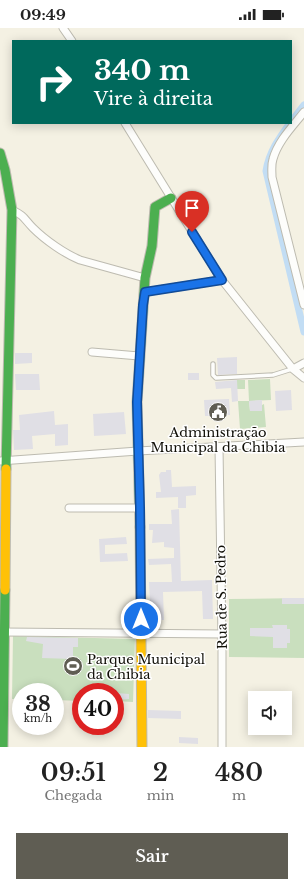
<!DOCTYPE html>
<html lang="pt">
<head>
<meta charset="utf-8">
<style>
  body { margin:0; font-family:"Libre Baskerville",serif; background:#f6f6f6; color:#222; height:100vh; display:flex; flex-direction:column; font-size:15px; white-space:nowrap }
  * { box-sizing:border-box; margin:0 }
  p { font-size:13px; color:#767676 }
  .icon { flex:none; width:22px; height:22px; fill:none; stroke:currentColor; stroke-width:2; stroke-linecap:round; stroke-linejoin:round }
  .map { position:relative; height:719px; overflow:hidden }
  .sheet { display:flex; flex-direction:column; background:#fff; flex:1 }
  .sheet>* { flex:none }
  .guide { position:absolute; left:12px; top:12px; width:280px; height:84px; border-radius:0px; box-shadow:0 2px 10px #0003; background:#00695c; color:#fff; overflow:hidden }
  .fabs { position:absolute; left:248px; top:663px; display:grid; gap:8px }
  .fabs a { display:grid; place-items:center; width:44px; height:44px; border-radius:0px; background:#fff; box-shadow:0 2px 10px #0003; font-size:20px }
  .speed { position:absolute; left:12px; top:655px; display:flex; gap:8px; font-size:20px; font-weight:700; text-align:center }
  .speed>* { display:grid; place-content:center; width:52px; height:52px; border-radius:50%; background:#fff; box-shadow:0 2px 10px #0003; line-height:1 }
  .speed small { font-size:10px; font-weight:400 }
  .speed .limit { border:6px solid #d22; background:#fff; color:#111 }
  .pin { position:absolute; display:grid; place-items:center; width:34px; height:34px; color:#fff; margin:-41px -17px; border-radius:50% 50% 50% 0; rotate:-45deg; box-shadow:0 0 4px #0007 }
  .pin .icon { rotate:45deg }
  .me { position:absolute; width:44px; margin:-22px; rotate:0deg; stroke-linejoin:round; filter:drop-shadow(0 0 3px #0008) }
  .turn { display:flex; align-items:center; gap:14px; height:84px; padding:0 16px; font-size:18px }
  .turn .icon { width:52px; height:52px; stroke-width:2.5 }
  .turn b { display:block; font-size:28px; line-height:34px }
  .eta { display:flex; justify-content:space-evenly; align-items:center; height:68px; text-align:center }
  .eta b { font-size:24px; font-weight:600; line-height:28px }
  .primary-button { display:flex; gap:8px; margin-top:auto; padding:8px 16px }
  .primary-button a { flex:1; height:46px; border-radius:0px; background:#5f5d53; color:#fff; font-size:16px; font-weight:600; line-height:46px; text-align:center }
  .status { display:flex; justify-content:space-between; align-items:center; height:28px; padding:0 20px; background:#fff; direction:ltr }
  .status svg { height:11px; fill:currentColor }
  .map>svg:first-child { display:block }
  .green { fill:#c9dfbe }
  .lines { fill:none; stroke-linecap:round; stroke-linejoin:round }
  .canal { stroke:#c2ddf4; stroke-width:7 }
  .building { fill:#e0dfe5 }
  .lane-casing { stroke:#bdbbb0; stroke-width:5.5 }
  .street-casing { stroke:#bdbbb0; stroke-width:9 }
  .fast-casing { stroke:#bdbbb0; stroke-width:11 }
  .slow-casing { stroke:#bdbbb0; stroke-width:11 }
  .lane { stroke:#fdfdfb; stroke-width:3.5 }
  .street { stroke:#fdfdfb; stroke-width:7 }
  .fast { stroke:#4caf50; stroke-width:9 }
  .slow { stroke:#ffc107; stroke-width:9 }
  .route-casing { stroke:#114b97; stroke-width:10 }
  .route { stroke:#1a73e8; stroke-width:7 }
  .labels { text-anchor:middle; stroke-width:3; stroke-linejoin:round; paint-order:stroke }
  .poi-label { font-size:13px; fill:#0f0e06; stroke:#fff }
  .street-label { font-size:13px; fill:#0f0e06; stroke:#fff }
</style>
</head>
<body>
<div class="status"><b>09:49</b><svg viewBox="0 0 49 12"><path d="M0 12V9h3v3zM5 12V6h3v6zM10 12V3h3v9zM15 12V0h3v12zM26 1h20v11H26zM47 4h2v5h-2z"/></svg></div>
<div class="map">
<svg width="304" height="719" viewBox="0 0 304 719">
  <rect width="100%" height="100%" fill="#f4f1e3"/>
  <!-- green -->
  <path class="green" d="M270 351 271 372 249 373 250 383H262V377L264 376 266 399 240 401 238 373H249L248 352Z
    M237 352H245V361H237Z
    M304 570V630L229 629V571Z
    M13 608 135 611 133 674 115 673V664H81V673L55 672V664H21V671H12Z"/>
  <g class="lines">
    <!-- canal -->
    <path class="canal" d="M291 94 304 77
      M290 95C279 110 269 124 266 143L304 304"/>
  </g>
  <!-- building -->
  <path class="building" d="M15 325H32V335L15 336Z
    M237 329V346L218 347 217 330Z
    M188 345H199V352H188Z
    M15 346H39L40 362H16Z
    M237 352 238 373 232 374 231 360 216 361 215 354Z
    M291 362 292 382 276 383 275 363Z
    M229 371 230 387H219V390H214V388H205L204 372Z
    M262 372V383H250L249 373Z
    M54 383 55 397 68 396V417L55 418V406L32 408 33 421 14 422 13 402H20L19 387Z
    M124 384 126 406 94 408 93 386Z
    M166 442H171L172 459 196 458V467L186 468V480H178V469L156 470V464H161L159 447 161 444H166Z
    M179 481 181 553 212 552 213 591H203L202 563 163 564 164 592H151L149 554H172L171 536 149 537 148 531 174 530V520L164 519V514L152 515 153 502H149V496H172L171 482Z
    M126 509 127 516 105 517V526L127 525 128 533 100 534 99 511Z
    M282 570H304V576H282Z
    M272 597H287V601H290V615H287V620H273V609L250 608V600H273Z
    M27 609 78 610V619H73V631L42 630 43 616 26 613Z
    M117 665 129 666V671L117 672Z
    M148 682 181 683V691L148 690Z
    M179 709 198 710V716L179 715Z"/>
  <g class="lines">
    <defs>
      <path id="lane" d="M213 336V347L216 350 273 347 292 341"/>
      <path id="street" d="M63 0 72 13
        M304 84C293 98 278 113 273 131 271 137 272 143 272 149L304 277
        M125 95 222 252 293 341 304 350
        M12 182C25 188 24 191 33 200 45 212 65 226 80 232L145 250
        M145 264 222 252
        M92 324 139 328
        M293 341 304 335
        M219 419 222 612V719
        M0 433 138 423 304 414
        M69 480H140
        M4 604 222 606"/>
      <path id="fast" d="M0 125 5 142 12 182 6 441
        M140 499 137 374 145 250 152 218 155 179 171 170
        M3 719 5 562"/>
      <path id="slow" d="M140 499 142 719
        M5 562 6 441"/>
    </defs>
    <!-- lane casing -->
    <use href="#lane" class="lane-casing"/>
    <!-- street casing -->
    <use href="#street" class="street-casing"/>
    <!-- fast casing -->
    <use href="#fast" class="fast-casing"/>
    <!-- slow casing -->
    <use href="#slow" class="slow-casing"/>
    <!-- lane -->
    <use href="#lane" class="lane"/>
    <!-- street -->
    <use href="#street" class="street"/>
    <!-- fast -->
    <use href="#fast" class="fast"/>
    <!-- slow -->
    <use href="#slow" class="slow"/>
  </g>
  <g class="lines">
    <defs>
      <path id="route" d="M141 591 140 480 137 374 143 277 145 264 222 252 192 204"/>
    </defs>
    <!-- route casing -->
    <use href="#route" class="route-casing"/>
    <!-- route -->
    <use href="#route" class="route"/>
  </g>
  <!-- icons -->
  <defs>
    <symbol id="civic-disc" viewBox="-11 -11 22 22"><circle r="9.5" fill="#5f5d53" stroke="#fff"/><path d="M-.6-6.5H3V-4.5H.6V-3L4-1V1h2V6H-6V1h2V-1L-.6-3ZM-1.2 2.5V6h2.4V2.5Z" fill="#fff"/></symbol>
    <symbol id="stadium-disc" viewBox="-11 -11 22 22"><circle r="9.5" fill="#5f5d53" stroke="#fff"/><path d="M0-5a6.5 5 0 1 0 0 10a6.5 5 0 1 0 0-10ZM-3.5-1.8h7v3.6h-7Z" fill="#fff"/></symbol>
  </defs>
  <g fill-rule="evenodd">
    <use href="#civic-disc" x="207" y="373" width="22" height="22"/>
    <use href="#stadium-disc" x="62" y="627" width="22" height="22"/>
  </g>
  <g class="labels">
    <!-- poi labels -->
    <g class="poi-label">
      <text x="218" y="409">Administração<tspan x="218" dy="15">Municipal da Chibia</tspan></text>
      <text x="87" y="636" text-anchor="start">Parque Municipal<tspan x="87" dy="15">da Chibia</tspan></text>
    </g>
    <!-- street labels -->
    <g class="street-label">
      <text transform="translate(221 569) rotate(-91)" y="5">Rua de S. Pedro</text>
    </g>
  </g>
</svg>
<div class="fabs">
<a><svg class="icon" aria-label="sound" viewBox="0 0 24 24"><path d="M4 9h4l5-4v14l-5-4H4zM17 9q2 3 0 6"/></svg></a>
</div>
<div class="speed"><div>38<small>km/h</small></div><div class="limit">40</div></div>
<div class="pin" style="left:192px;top:204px;background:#d93025"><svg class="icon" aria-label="arrive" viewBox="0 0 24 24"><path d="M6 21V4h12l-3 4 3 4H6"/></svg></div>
<svg class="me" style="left:141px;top:591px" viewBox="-20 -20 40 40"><circle r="17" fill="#1a73e8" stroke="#fff" stroke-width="3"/><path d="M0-11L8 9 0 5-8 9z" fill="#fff"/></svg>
<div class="guide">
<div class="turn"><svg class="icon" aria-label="right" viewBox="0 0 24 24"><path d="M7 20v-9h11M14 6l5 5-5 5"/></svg><div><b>340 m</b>Vire à direita</div></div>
</div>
</div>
<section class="sheet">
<div class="eta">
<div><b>09:51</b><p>Chegada</p></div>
<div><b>2</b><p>min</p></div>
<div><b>480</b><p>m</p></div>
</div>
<div class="primary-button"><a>Sair</a></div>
</section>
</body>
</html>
